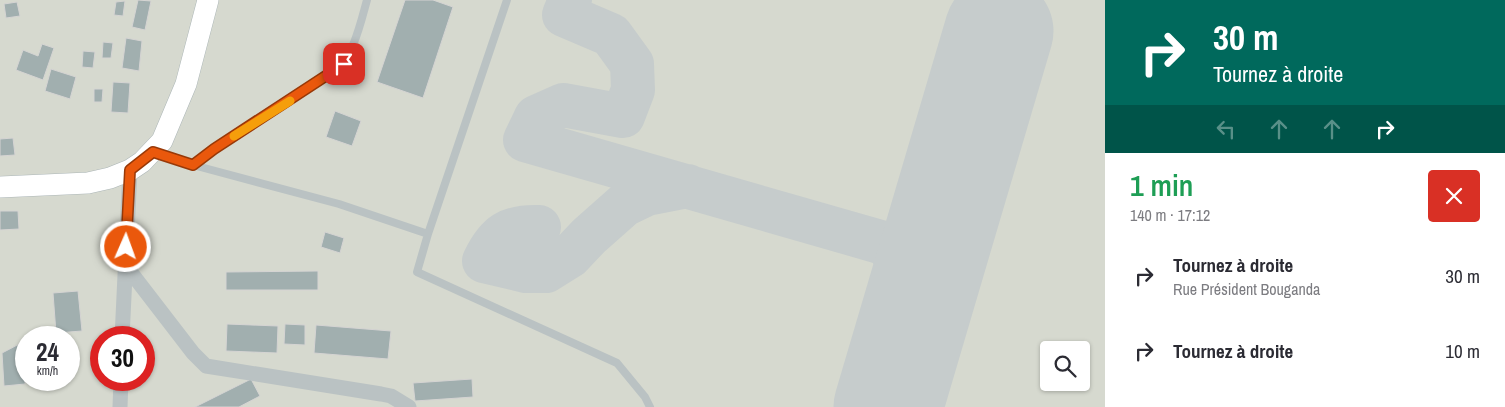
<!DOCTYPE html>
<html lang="fr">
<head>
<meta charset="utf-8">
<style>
  body { margin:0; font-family:"Archivo Narrow",sans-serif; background:#f2f2f3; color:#2b2b33; height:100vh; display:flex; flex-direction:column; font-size:19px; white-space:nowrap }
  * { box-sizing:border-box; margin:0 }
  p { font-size:16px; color:#7c7c81 }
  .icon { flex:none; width:28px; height:28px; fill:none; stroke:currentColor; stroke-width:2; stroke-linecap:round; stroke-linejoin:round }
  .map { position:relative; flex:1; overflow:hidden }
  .drawer { display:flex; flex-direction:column; background:#fff; width:400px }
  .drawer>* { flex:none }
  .guide { background:#00695c; color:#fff; overflow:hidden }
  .controls { position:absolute; left:1040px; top:341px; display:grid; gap:10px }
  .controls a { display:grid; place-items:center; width:50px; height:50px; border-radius:5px; background:#fff; box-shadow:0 1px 4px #0004; font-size:25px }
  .speed { position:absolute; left:15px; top:326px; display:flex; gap:10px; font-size:25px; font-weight:700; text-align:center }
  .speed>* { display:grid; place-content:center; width:65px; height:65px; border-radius:50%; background:#fff; box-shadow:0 1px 4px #0004; line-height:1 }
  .speed small { font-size:12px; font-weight:400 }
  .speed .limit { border:8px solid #d22; background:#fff; color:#111 }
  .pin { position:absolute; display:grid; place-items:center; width:42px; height:42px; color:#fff; margin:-21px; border-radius:10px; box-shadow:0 2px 8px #0006 }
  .me { position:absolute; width:55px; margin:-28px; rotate:2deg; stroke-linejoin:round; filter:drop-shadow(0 0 4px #0008) }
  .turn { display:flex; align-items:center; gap:18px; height:105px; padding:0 25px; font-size:22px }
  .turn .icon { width:65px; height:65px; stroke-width:2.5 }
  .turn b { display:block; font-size:35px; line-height:42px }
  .lanes { display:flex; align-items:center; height:48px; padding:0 25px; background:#0003; justify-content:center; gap:25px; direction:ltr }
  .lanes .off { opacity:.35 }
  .round { display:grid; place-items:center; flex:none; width:52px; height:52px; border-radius:5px; background:#f2f2f3 }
  .headline { display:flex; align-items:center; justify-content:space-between; height:85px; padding:0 25px }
  h1 { font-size:30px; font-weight:600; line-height:38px; color:#1e9e55 }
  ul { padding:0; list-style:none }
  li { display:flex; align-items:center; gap:15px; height:75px; padding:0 25px }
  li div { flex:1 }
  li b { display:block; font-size:19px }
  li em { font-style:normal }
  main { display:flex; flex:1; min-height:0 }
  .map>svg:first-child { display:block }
  .green { fill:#d6d9cf; fill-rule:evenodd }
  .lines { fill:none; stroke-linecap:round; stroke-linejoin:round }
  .taxiway { stroke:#c6cccc; stroke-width:44 }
  .runway { stroke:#c6cccc; stroke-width:109 }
  .building { fill:#a1afaf; stroke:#d5d4d3 }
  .secondary-casing { stroke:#acb6b7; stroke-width:22 }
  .lane { stroke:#bac2c3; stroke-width:8 }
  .street { stroke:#bac2c3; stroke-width:15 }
  .secondary { stroke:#fff; stroke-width:21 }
  .route-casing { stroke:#983908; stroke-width:12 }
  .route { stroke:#ea580c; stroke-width:9 }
  .slow { stroke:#f59e0b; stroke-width:9 }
</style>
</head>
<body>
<main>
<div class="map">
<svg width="1105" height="407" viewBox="0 0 1105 407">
  <rect width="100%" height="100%" fill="#f4f3f0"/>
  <!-- green -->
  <path class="green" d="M0 0H1105V407H0ZM26 338H69V380H26ZM101 338H144V380H101ZM1049 350H1081V382H1049Z"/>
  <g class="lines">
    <!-- taxiway -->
    <path class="taxiway" d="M570 0 564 15 611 35 632 64 633 90 623 116 563 105 536 117 525 140 887 244 907 238 946 210
      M539 227C509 226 497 234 484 261L526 271H546L570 256 589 236 624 205 647 194 688 186
      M887 244 908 278 918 305"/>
    <!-- runway -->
    <path class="runway" d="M888 407 999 31"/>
  </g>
  <!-- building -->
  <path class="building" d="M138 0 151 1 145 30 132 27Z
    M405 0H433L453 7 423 98 377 82Z
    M125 1 123 16 114 15 116 2Z
    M17 2 20 16 6 18 4 4Z
    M126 38 142 41 139 71 122 68Z
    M103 42 113 43 111 58H102Z
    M42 44 54 48 43 80 16 70 23 50 38 56Z
    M83 51 95 52 93 68 82 67Z
    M51 69 76 77 70 99 45 91Z
    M113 82 130 83 128 113 111 112Z
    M94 89H103L102 102H94Z
    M335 111 361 121 352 146 326 137Z
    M13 138 15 155 0 156V139Z
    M0 211H18L19 229 0 230Z
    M325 232 344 238 340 253 321 247Z
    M318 271V290H226V272Z
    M78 291 82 331 56 333 53 293Z
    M227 324 278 326 277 353 226 351Z
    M285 324 305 325V345L284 344Z
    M316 325 391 331 388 359 314 353Z
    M23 342 26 371 25 384 4 386 2 353Z
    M251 379 260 396 239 407H195Z
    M472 379 473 397 415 401 413 383Z"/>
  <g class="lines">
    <defs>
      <path id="secondary" d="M0 187 88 183 110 178 130 170 142 162 162 141 186 84 208 0"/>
    </defs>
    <!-- secondary casing -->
    <use href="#secondary" class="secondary-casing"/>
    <!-- lane -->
    <path class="lane" d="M154 153 193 165 339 204 428 234 417 272 617 363 645 397 650 407
      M193 165 214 149 334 72C354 55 360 25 367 0
      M428 234 507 0"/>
    <!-- street -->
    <path class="street" d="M126 266 193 353 206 366 381 394 391 396 409 407
      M122 338 130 170
      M120 407 121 380"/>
    <!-- secondary -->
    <use href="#secondary" class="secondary"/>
  </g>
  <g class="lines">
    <defs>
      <path id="route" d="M126 247 130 170 153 152 193 165 214 149 344 64"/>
    </defs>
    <!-- route casing -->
    <use href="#route" class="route-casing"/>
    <!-- route -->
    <use href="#route" class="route"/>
    <!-- slow -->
    <path class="slow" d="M234 136 290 101"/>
  </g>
</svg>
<div class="controls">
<a><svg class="icon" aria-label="search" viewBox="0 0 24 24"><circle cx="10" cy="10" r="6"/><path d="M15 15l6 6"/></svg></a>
</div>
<div class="speed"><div>24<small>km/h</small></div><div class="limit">30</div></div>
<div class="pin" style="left:344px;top:64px;background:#d93025"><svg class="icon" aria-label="arrive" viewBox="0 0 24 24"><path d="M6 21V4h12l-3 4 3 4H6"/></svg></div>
<svg class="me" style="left:126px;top:247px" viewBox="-20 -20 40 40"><circle r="17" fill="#ea580c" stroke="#fff" stroke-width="3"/><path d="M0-11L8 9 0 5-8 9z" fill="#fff"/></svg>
</div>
<section class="drawer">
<div class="guide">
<div class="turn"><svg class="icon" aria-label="right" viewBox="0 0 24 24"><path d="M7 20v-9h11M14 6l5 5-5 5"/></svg><div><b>30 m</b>Tournez à droite</div></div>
<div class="lanes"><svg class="icon off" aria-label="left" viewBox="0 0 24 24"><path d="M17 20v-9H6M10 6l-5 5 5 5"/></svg><svg class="icon off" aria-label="ahead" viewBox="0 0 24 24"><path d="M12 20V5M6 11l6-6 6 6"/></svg><svg class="icon off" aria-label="ahead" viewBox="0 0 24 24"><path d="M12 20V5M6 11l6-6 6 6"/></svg><svg class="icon" aria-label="right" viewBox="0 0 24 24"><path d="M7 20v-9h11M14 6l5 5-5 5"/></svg></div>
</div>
<div class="headline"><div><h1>1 min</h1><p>140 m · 17:12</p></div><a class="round" style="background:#d93025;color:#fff"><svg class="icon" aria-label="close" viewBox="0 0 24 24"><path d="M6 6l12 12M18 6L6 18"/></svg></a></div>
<ul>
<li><svg class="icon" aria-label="right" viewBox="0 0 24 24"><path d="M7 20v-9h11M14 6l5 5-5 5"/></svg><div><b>Tournez à droite</b><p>Rue Président Bouganda</p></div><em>30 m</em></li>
<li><svg class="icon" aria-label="right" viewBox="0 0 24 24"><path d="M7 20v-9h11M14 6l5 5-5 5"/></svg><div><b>Tournez à droite</b></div><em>10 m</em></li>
</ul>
</section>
</main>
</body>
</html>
